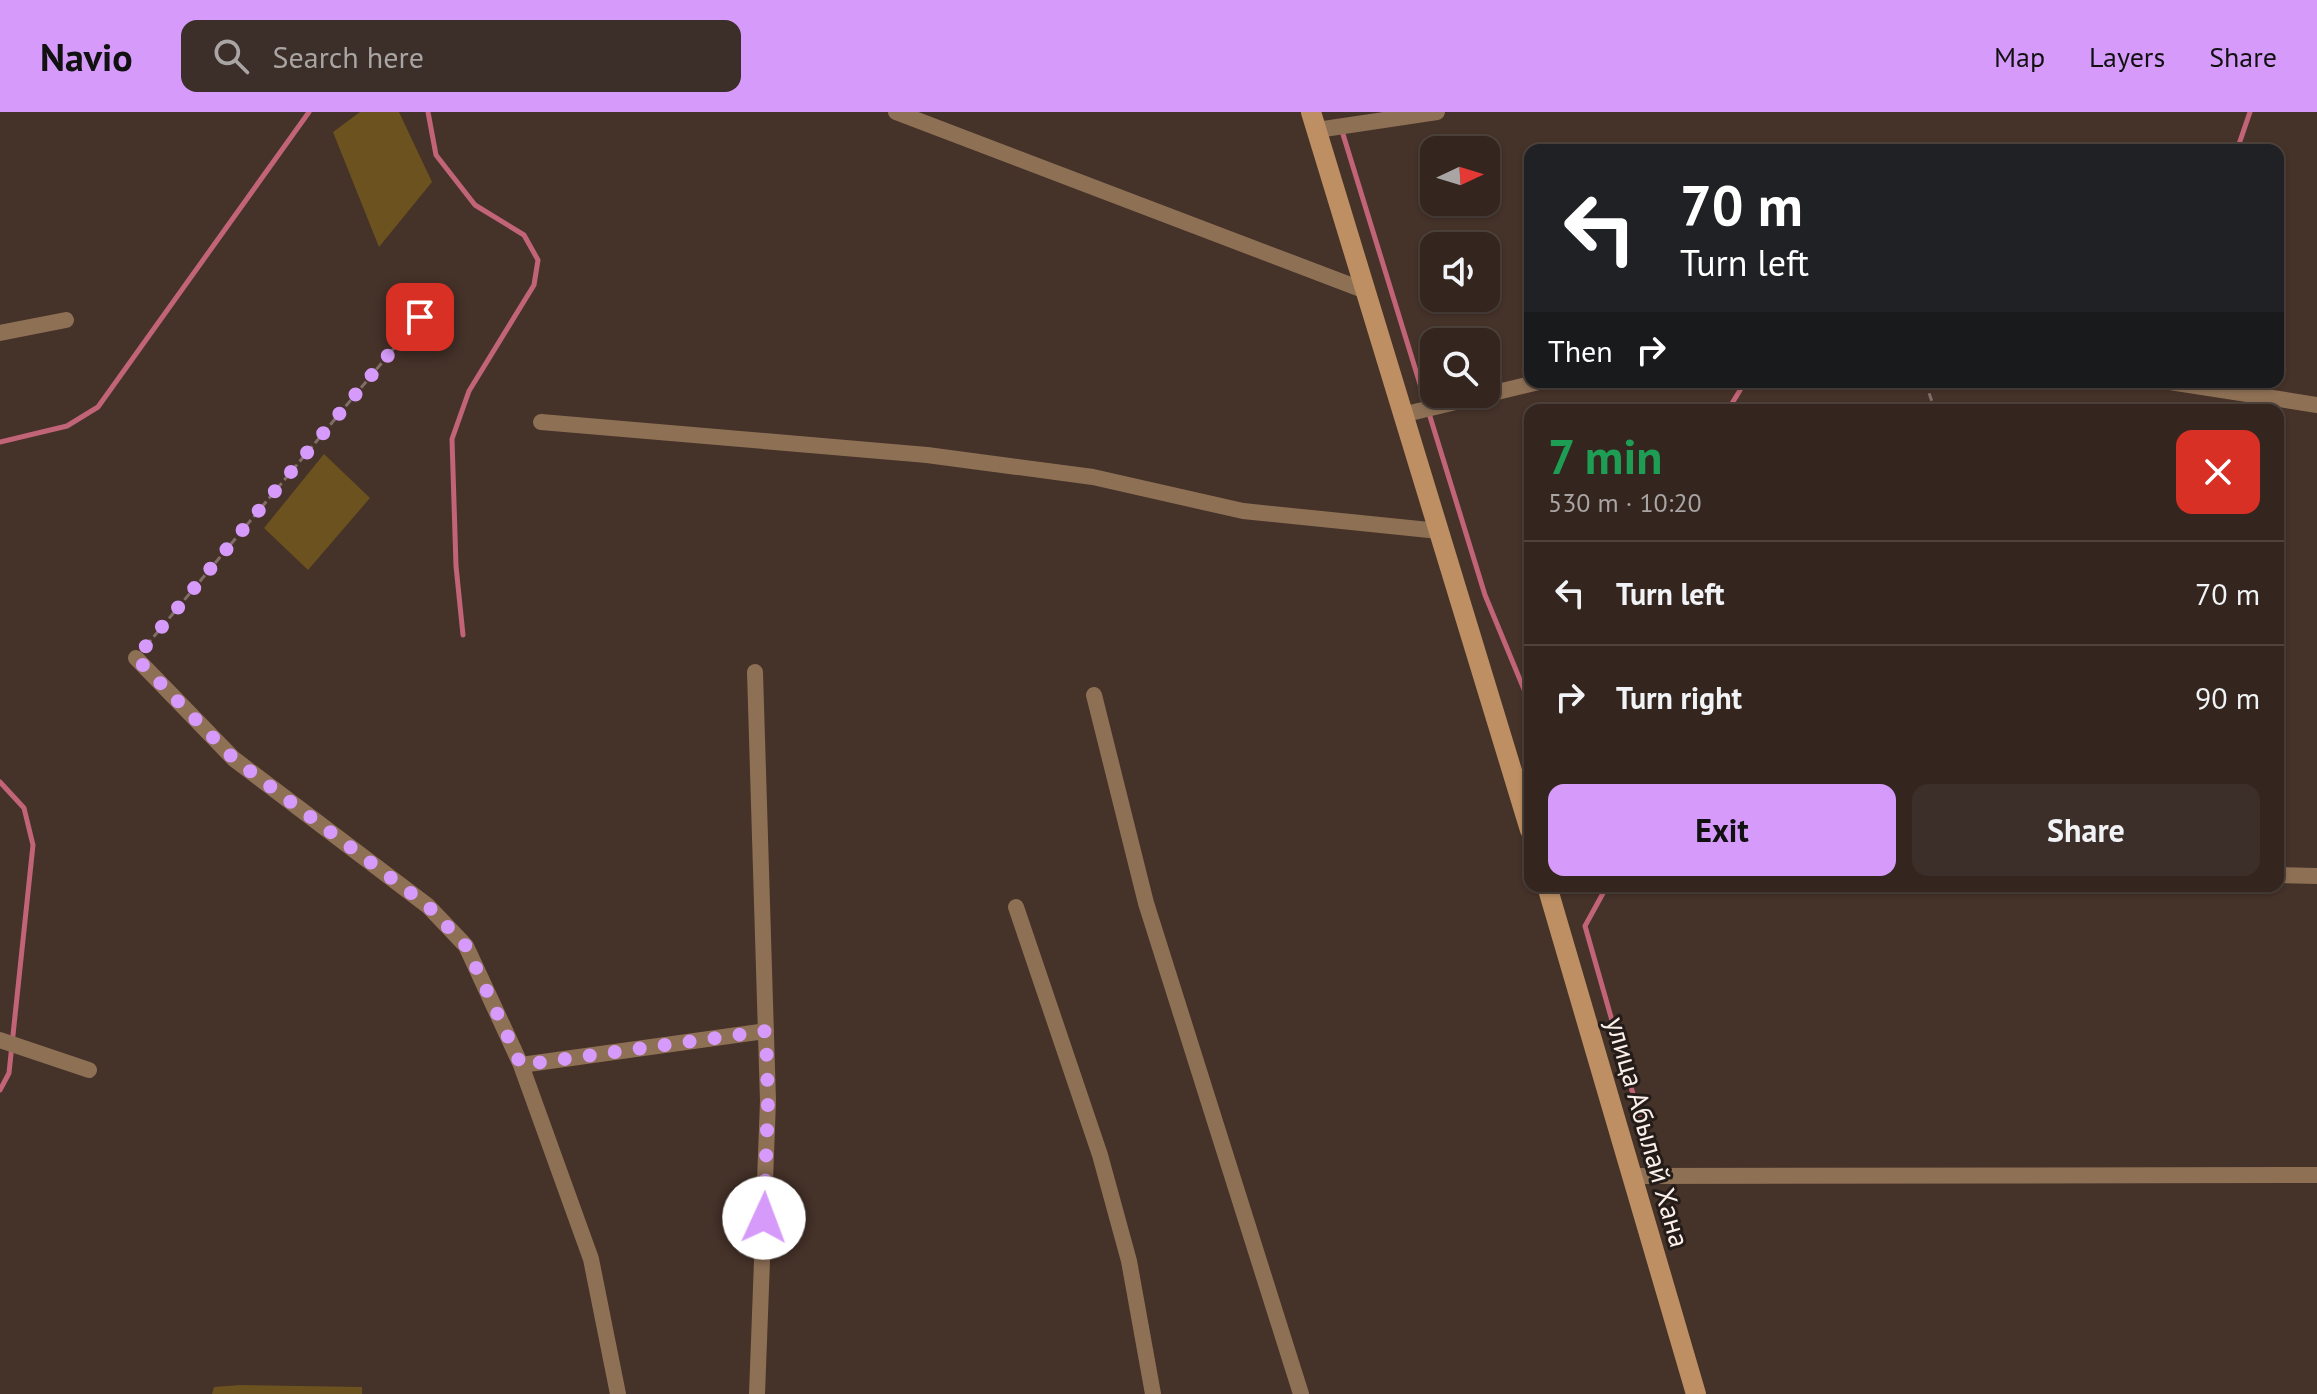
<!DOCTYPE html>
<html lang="en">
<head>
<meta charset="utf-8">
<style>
  body { margin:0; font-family:"PT Sans",sans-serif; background:#3c2e28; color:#f1f3f6; height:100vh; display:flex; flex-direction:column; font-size:30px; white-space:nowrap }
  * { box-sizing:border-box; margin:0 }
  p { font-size:26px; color:#a9a5a4 }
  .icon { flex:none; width:44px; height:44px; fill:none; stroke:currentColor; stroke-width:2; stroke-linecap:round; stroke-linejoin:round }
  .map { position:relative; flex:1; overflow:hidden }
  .side { position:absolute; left:1524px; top:292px; width:760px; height:488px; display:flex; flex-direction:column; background:#34261f; border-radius:16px; box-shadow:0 2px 6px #0004,0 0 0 2px #4e433d }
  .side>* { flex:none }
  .guide { position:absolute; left:1524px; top:32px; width:760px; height:244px; border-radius:16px; box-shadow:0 2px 6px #0004,0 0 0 2px #4e433d; background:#202124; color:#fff; overflow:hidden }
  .needle { width:52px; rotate:86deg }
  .controls { position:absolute; left:1420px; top:24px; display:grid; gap:16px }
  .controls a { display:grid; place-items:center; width:80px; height:80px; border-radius:16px; background:#34261f; box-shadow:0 2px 6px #0004,0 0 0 2px #4e433d; font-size:40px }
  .pin { position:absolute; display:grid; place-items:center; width:68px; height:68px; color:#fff; margin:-34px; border-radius:16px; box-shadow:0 4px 12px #0006 }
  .me { position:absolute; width:88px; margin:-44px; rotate:2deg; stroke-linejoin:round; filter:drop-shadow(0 0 6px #0008) }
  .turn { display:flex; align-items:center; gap:28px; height:168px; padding:0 24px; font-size:36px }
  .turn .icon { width:104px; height:104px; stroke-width:2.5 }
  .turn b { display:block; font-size:56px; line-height:68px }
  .then { display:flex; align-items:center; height:76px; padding:0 24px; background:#0003; gap:16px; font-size:30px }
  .round { display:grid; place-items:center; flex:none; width:84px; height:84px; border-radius:16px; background:#3c2e28 }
  .overview { display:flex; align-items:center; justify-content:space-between; height:136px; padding:0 24px }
  h1 { font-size:48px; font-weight:800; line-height:60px; color:#1e9e55 }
  .cta { display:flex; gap:16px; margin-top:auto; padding:16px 24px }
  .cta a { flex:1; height:92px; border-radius:16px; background:#d69bfa; color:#111; font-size:32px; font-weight:800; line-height:92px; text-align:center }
  .cta a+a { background:#3c2e28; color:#f1f3f6 }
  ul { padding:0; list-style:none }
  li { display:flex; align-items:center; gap:24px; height:104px; padding:0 24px; border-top:2px solid #4e433d }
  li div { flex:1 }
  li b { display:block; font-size:30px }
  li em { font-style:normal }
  header { display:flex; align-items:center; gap:48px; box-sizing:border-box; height:112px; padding:0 40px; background:#d69bfa; color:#111 }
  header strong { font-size:38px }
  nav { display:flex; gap:44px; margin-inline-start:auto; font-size:28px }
  .search { width:560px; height:72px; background:#3c2e28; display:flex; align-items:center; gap:20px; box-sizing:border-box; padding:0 28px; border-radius:16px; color:#a9a5a4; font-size:30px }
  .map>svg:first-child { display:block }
  .green { fill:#6b521f }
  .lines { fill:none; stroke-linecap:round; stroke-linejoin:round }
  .stream { stroke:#c26478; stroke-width:5 }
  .path { stroke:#7f6d66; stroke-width:3; stroke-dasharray:8 4; stroke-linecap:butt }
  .minor { stroke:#8e7055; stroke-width:16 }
  .secondary { stroke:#be8f63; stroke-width:20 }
  .route { stroke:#d69bfa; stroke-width:14; stroke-dasharray:0 25.2 }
  .labels { text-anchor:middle; stroke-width:6; stroke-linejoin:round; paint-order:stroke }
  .street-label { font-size:28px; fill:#fcefea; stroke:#241c18 }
</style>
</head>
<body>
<header>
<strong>Navio</strong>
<div class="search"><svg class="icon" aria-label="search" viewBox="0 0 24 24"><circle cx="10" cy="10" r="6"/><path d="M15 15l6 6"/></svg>Search here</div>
<nav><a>Map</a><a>Layers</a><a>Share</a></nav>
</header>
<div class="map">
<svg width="2317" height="1282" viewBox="0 0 2317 1282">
  <rect width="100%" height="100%" fill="#453229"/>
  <!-- green -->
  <path class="green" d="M360 0H399L432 70 379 135 333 20Z
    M324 342 370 386 308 458 264 416Z
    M240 1273 362 1275V1282H212L214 1275Z"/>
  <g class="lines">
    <!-- stream -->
    <path class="stream" d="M428 0 436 43 475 93 524 123 538 148 534 173 469 279 452 327 456 454 463 523
      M1342 19 1485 483 1530 592
      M2234 38 2238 35 2250 0
      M1728 298 1745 270
      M0 330 67 314 98 295 309 0
      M0 670 24 696 33 733 9 961 0 978
      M1607 774 1585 814 1649 1038"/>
    <!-- path -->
    <path class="path" d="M1925 270 1935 298
      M146 534 420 205"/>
    <!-- minor -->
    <path class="minor" d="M896 0 1366 179
      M1317 18 1437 0
      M0 221 66 208
      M2170 270 2317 293
      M1406 302 1539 270
      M541 310 927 343 1093 365 1243 399 1439 419
      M136 546 234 647 428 794 466 834 521 953 591 1147 618 1282
      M755 560 768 989 757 1282
      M1094 583 1146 791 1301 1282
      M2278 763 2317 764
      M1016 795 1100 1043 1129 1149 1153 1282
      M0 928 89 958
      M521 953 766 919
      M1632 1064 2317 1063"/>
    <!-- secondary -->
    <path class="secondary" d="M1311 0 1530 718
      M1547 774 1696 1282"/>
  </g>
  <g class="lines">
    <!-- route -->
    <path class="route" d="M420 205 136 546 234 647 428 794 466 834 521 953 766 919 768 989 764 1106"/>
  </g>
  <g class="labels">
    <!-- street labels -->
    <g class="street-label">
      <text transform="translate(1648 1020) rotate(74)" y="10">улица Абылай Хана</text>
    </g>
  </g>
</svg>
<div class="controls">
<a><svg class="needle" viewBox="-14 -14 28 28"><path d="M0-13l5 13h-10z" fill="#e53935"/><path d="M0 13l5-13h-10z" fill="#a9a5a4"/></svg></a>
<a><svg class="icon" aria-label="sound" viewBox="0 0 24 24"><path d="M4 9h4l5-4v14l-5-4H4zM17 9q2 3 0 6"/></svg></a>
<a><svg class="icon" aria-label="search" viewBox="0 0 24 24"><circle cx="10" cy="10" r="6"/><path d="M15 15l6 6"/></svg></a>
</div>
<div class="pin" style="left:420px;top:205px;background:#d93025"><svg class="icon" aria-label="arrive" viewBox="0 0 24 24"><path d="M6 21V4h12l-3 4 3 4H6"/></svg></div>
<svg class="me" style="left:764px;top:1106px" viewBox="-20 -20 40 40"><circle r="19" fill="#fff"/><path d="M0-13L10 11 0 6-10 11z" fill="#d69bfa"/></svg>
<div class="guide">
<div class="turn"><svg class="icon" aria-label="left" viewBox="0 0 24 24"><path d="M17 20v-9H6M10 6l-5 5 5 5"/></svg><div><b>70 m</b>Turn left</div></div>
<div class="then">Then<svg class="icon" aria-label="right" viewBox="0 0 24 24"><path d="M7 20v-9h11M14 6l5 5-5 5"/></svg></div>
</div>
<section class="side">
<div class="overview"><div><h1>7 min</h1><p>530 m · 10:20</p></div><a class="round" style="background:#d93025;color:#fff"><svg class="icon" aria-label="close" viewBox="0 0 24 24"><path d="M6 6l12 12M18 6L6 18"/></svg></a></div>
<ul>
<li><svg class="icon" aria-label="left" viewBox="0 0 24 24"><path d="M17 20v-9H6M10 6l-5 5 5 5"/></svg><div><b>Turn left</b></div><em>70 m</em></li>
<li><svg class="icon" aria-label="right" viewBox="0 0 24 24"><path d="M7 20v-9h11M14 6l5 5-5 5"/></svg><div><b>Turn right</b></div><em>90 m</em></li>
</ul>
<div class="cta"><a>Exit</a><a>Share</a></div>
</section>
</div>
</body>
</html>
